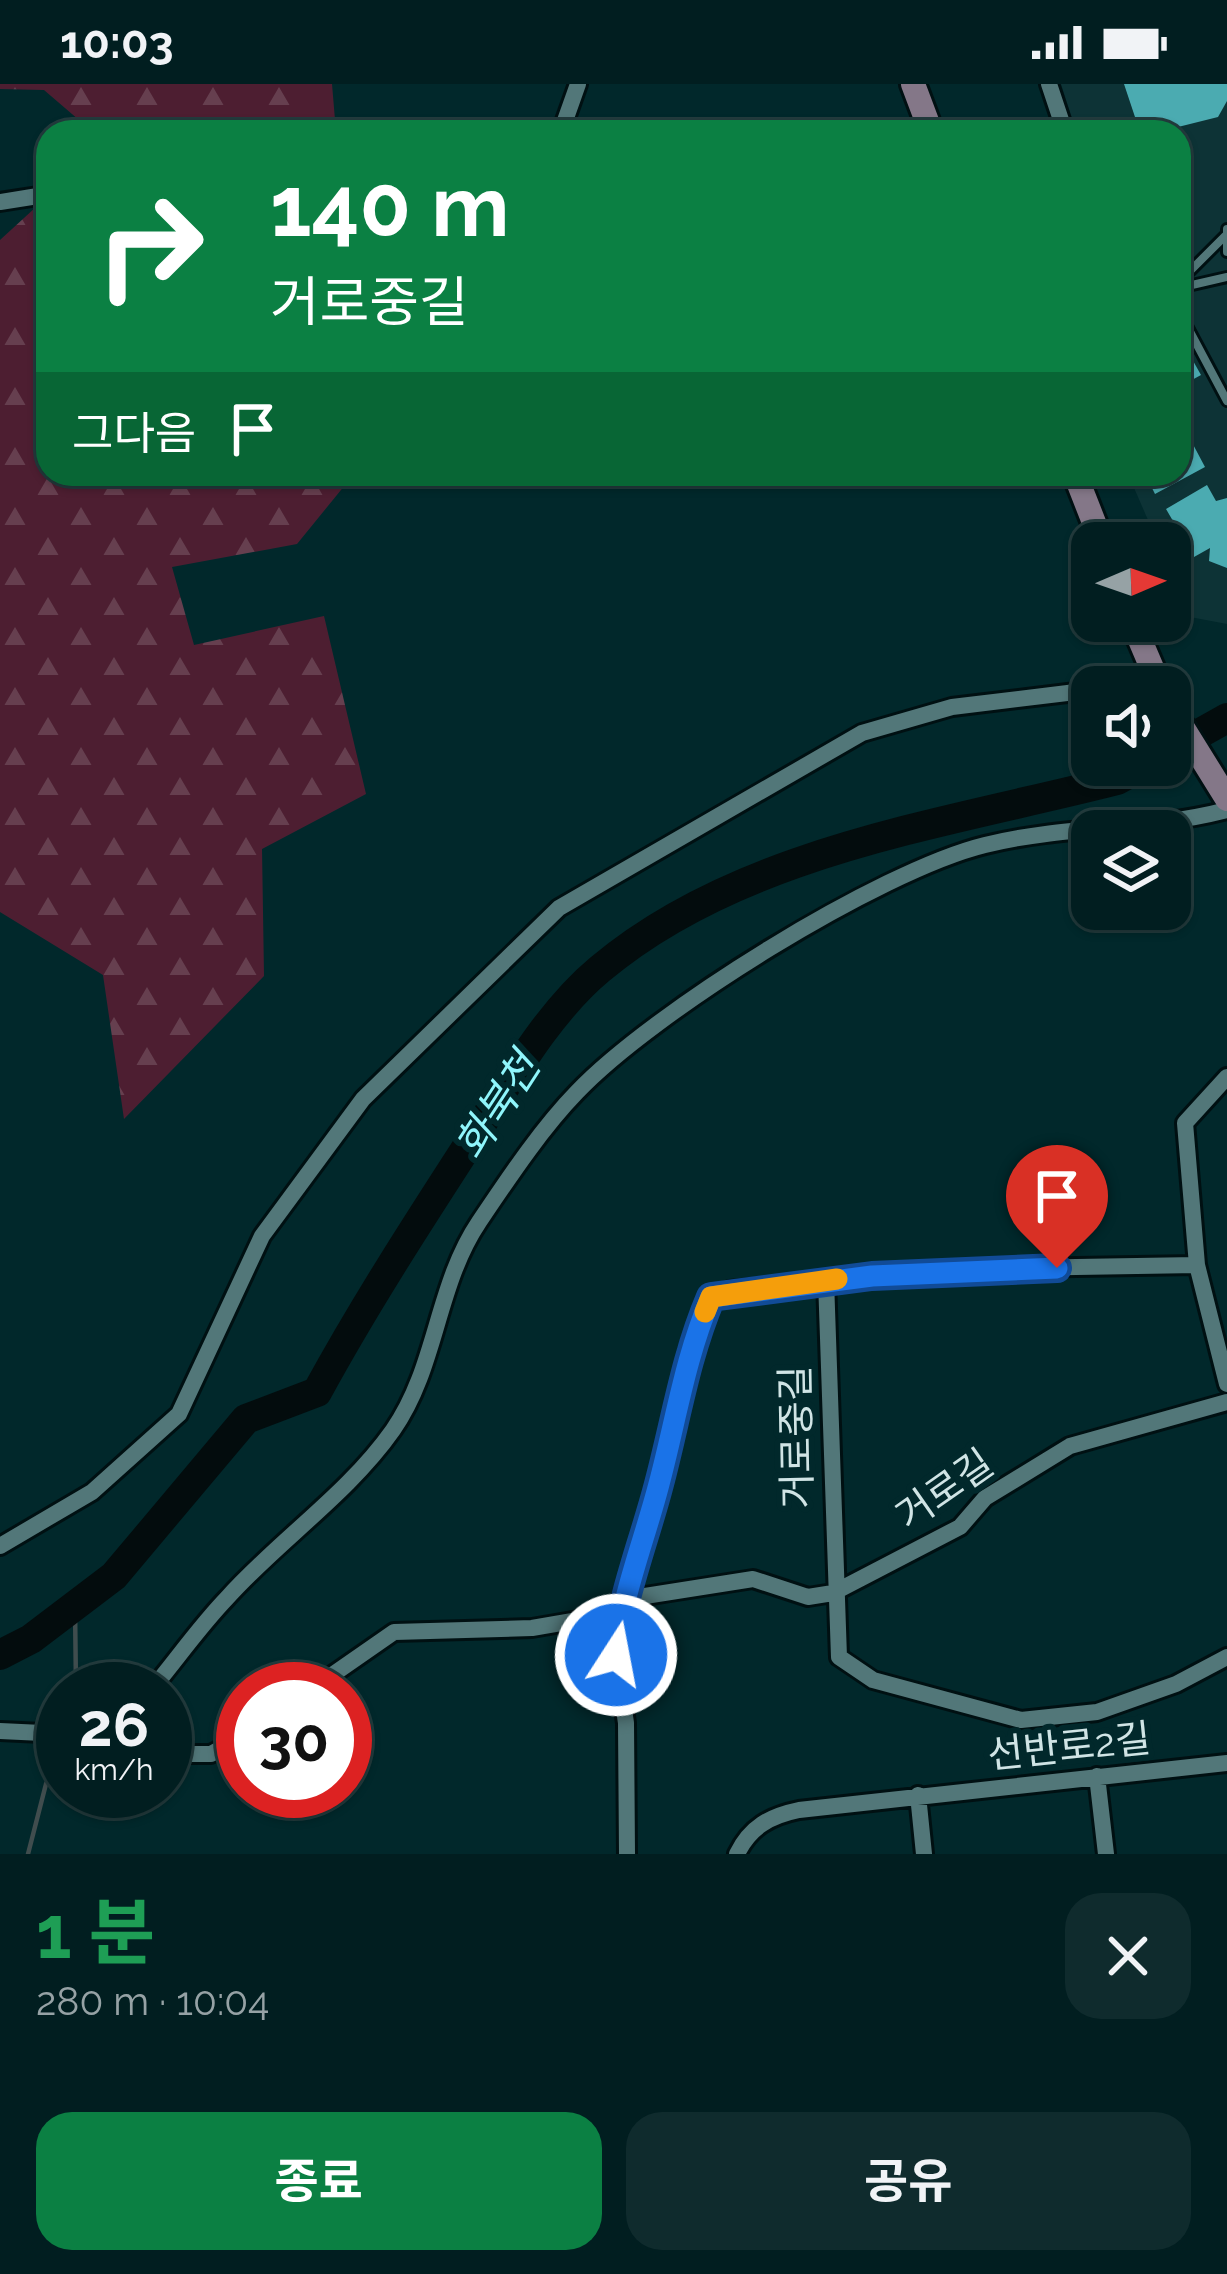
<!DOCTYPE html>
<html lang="ko">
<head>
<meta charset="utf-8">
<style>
  body { margin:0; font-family:Raleway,"Noto Sans KR",sans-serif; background:#0f2b2d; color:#f1f3f6; height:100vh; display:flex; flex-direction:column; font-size:45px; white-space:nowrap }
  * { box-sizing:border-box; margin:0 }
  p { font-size:39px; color:#96a2a5 }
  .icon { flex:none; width:66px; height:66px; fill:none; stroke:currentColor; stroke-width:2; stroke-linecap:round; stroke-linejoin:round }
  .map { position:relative; height:1770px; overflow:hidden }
  .sheet { display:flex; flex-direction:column; background:#011e20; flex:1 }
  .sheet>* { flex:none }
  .banner { position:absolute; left:36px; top:36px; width:1155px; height:366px; border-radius:36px; box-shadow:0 3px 9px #0004,0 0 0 3px #233c3e; background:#0b8043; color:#fff; overflow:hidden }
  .needle { width:78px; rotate:88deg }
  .buttons { position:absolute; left:1071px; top:438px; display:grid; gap:24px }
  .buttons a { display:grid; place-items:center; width:120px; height:120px; border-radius:24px; background:#011e20; box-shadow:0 3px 9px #0004,0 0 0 3px #233c3e; font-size:60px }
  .speed { position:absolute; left:36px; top:1578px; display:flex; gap:24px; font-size:60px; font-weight:700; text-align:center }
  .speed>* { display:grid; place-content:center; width:156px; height:156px; border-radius:50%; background:#011e20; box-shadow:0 3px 9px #0004,0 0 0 3px #233c3e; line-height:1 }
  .speed small { font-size:30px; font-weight:400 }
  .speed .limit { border:18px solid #d22; background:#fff; color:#111 }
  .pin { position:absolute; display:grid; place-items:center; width:102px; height:102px; color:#fff; margin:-123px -51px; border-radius:50% 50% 50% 0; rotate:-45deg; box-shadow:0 0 12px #0007 }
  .pin .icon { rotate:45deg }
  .me { position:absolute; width:132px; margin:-66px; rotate:11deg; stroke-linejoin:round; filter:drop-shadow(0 0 9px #0008) }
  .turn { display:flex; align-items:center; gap:42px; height:252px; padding:0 36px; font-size:54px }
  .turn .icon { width:156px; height:156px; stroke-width:2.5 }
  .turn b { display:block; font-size:84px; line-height:102px }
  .then { display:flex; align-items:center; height:114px; padding:0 36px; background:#0003; gap:24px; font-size:45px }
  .round { display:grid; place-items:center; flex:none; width:126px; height:126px; border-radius:36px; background:#0f2b2d }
  .headline { display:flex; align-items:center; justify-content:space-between; height:204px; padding:0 36px }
  h1 { font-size:72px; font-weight:700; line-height:90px; color:#1e9e55 }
  .primary-button { display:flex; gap:24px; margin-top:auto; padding:24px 36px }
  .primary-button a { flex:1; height:138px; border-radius:36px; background:#0b8043; color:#fff; font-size:48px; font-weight:700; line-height:138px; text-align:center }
  .primary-button a+a { background:#0f2b2d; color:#f1f3f6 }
  .status { display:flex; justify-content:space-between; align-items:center; height:84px; padding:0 60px; background:#011e20; direction:ltr }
  .status svg { height:33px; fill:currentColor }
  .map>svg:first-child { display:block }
  .built { fill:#0d3336 }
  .forest { fill:url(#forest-firs) }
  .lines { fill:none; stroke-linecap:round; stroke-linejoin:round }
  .stream { stroke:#404d4e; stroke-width:4.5 }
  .river { stroke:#030c0d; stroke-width:30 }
  .building { fill:#4babb1 }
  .lane-casing { stroke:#001012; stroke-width:14 }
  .street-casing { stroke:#001012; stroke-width:22 }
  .secondary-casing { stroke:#001012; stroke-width:30 }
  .lane { stroke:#527779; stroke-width:8 }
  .street { stroke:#527779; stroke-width:16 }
  .secondary { stroke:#847788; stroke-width:24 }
  .route-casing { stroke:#114b97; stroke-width:30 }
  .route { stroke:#1a73e8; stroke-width:21 }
  .slow { stroke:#f59e0b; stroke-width:21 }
  .labels { text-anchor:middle; stroke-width:12; stroke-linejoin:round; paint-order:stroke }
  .street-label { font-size:39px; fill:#d0e4e5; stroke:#01282b }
  .water-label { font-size:42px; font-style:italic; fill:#8ff5fb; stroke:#01282b }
</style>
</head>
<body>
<div class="status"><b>10:03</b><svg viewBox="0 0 49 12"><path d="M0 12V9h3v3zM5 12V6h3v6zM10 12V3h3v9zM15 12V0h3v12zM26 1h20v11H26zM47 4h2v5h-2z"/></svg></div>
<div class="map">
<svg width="1227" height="1770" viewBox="0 0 1227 1770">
  <defs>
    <pattern id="forest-firs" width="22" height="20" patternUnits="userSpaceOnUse" patternTransform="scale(3)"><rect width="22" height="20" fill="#4d1e31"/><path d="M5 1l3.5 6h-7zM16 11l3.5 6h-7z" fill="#663f4f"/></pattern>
  </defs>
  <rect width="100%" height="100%" fill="#01282b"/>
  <!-- built -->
  <path class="built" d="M1061 0H1227V540L1190 533 1170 488V459H1158L1128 390H1179V48H1076Z"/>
  <!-- forest -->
  <path class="forest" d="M0 0H332L336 48H93L44 6 0 5Z
    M48 112V390H354L297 460 172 483 194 561 324 532 366 710 262 765 264 892 124 1035 103 891 0 828V156Z"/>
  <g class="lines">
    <!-- stream -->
    <path class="stream" d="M75 1522 76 1605
      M28 1770 46 1700 63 1664"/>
    <!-- river -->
    <path class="river" d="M1170 666 1227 634
      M0 1571 31 1555 114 1492 246 1335 317 1308C365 1220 419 1137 474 1052 510 996 548 928 600 885 740 767 945 740 1117 696L1145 681"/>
  </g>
  <!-- building -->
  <path class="building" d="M1124 0H1227V17L1218 33 1158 48 1135 33Z
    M1192 275 1201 291 1179 303V277Z
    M1179 334 1205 383 1155 410 1145 390H1179Z
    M1207 401 1216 417 1227 414V484L1209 477 1210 464 1194 473 1166 425Z"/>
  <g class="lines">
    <defs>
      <path id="lane" d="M1227 145V168
        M1179 198 1225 152
        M1179 204 1227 193
        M1179 227 1227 317"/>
      <path id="street" d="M1049 0 1065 48
        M561 48 578 0
        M0 118 38 112
        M1112 603 1157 597
        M1227 993 1185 1039 1197 1181 1227 1300
        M826 1196 839 1573 873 1596 1021 1636 1097 1628 1176 1600 1227 1573
        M0 1462 92 1408 179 1330 262 1152 363 1015 559 824 862 649 952 623 1092 606
        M626 1515 753 1495 808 1513 833 1509 960 1443 985 1414 1070 1362 1227 1318
        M152 1605C177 1575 200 1542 227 1514 279 1456 348 1410 393 1346 437 1283 436 1202 479 1138 508 1095 541 1045 577 1008 653 928 879 787 985 761 1065 741 1147 747 1227 726
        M312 1605 394 1548 532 1544 619 1529
        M0 1647 63 1650
        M165 1670H211L243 1652
        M1097 1692 1106 1770
        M918 1711 924 1770
        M627 1770 626 1639 616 1571 619 1529 660 1397 688 1267 711 1212 730 1206 963 1185 1197 1181
        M737 1770C750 1743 770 1732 799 1726L1227 1679"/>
      <path id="secondary" d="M913 0 931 48
        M1075 390 1102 459
        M1132 537 1160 603
        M1170 623 1227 715"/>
    </defs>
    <!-- lane casing -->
    <use href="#lane" class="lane-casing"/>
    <!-- street casing -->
    <use href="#street" class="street-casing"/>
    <!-- secondary casing -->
    <use href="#secondary" class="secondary-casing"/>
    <!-- lane -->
    <use href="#lane" class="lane"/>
    <!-- street -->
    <use href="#street" class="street"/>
    <!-- secondary -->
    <use href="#secondary" class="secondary"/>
  </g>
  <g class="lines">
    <defs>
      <path id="route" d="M616 1571C621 1513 644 1458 659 1400 676 1336 685 1274 711 1213L872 1192 1057 1184"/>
    </defs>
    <!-- route casing -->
    <use href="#route" class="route-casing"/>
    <!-- route -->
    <use href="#route" class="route"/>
    <!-- slow -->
    <path class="slow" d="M705 1228 711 1213 837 1195"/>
  </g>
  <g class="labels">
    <!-- street labels -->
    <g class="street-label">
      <text transform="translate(796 1353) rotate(-91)" y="14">거로중길</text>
      <text transform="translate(944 1405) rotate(-35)" y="14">거로길</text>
      <text transform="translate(1069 1662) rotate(-6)" y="14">선반로2길</text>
    </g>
    <!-- water labels -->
    <g class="water-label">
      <text transform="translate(497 1022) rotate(-57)" y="15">화북천</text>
    </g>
  </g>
</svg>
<div class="buttons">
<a><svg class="needle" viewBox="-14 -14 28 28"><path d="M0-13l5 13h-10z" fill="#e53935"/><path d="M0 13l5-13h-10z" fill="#96a2a5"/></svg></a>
<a><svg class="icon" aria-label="sound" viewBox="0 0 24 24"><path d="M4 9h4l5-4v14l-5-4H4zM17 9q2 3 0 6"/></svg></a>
<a><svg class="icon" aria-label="layers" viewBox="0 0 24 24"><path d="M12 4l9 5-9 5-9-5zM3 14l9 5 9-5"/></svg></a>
</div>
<div class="speed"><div>26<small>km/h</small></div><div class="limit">30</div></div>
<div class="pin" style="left:1057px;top:1184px;background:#d93025"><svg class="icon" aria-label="arrive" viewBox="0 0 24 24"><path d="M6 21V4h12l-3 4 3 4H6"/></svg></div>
<svg class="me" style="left:616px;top:1571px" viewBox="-20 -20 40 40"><circle r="17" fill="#1a73e8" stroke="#fff" stroke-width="3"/><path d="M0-11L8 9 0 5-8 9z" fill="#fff"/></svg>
<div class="banner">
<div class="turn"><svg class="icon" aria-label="right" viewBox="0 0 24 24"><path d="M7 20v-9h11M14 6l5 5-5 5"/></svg><div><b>140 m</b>거로중길</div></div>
<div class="then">그다음<svg class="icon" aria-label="arrive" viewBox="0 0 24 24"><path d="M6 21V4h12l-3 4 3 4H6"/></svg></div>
</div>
</div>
<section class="sheet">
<div class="headline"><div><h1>1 분</h1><p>280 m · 10:04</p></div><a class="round"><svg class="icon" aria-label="close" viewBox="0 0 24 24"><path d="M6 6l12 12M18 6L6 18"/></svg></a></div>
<div class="primary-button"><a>종료</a><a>공유</a></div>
</section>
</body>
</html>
